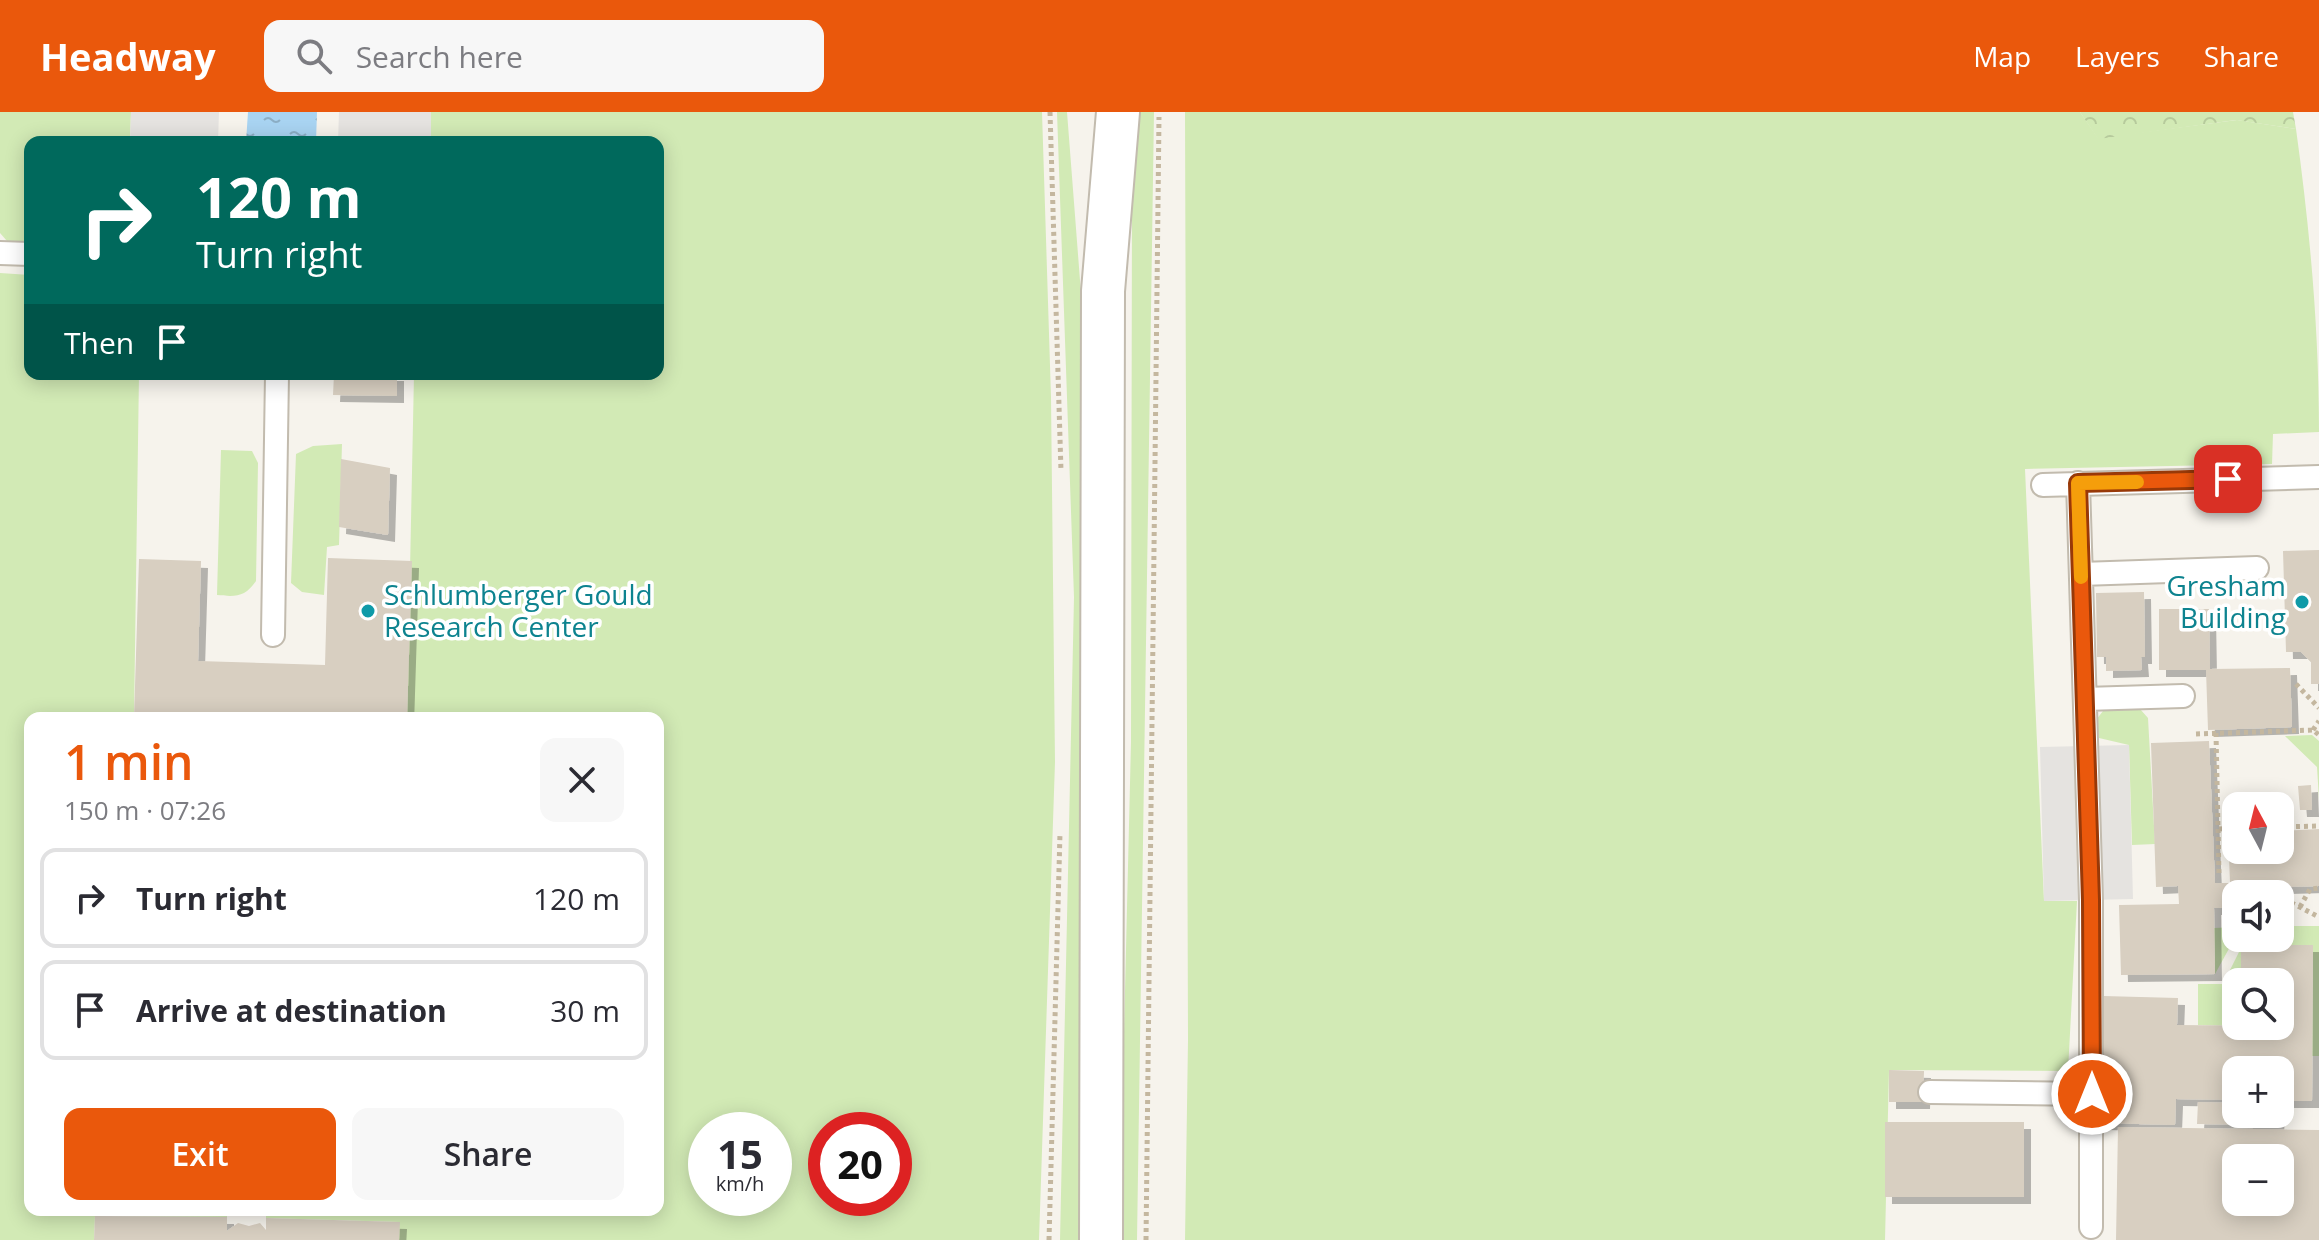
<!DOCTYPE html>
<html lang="en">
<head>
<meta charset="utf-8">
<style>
  body { margin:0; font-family:"Open Sans",sans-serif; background:#f7f7f7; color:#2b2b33; height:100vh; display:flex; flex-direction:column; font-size:30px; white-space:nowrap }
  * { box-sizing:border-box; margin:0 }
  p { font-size:26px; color:#7c7c81 }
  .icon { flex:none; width:44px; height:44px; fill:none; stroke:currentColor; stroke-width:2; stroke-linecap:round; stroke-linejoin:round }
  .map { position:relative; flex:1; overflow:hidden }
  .panel { position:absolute; left:24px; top:600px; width:640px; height:504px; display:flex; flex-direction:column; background:#fff; border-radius:16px; box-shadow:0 4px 20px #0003 }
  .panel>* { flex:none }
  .top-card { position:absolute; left:24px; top:24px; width:640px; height:244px; border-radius:16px; box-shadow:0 4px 20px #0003; background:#00695c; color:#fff; overflow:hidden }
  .needle { width:52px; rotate:353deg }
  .tools { position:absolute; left:2222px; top:680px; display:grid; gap:16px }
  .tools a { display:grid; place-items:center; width:72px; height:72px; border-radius:16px; background:#fff; box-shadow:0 4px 20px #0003; font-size:40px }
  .speed { position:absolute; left:688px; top:1000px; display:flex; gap:16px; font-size:40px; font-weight:700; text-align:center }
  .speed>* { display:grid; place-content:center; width:104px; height:104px; border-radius:50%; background:#fff; box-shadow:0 4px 20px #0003; line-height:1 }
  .speed small { font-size:20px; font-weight:400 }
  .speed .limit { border:12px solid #d22; background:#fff; color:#111 }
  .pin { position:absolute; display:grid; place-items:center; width:68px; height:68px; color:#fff; margin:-34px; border-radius:16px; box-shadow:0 4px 12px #0006 }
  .me { position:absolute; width:88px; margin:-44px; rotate:0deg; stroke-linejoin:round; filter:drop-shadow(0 0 6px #0008) }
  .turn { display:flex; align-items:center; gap:28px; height:168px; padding:0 40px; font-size:36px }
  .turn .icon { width:104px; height:104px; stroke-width:2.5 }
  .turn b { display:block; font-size:56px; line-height:68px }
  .then { display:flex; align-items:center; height:76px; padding:0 40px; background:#0003; gap:16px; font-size:30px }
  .round { display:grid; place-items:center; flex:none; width:84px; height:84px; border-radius:16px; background:#f7f7f7 }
  .head { display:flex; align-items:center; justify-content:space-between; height:136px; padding:0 40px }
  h1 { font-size:48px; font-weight:600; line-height:60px; color:#ea580c }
  .action { display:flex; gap:16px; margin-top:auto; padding:16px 40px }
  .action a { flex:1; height:92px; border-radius:16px; background:#ea580c; color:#fff; font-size:32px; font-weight:600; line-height:92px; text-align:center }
  .action a+a { background:#f7f7f7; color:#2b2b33 }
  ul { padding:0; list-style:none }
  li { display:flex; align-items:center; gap:24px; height:100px; margin:0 16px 12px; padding:0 24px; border:4px solid #e1e1e2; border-radius:16px }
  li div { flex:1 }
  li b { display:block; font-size:30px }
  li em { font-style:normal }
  header { display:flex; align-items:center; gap:48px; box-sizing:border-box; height:112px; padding:0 40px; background:#ea580c; color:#fff }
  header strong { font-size:38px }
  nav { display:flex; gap:44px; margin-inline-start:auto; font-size:28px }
  .search { width:560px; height:72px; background:#f7f7f7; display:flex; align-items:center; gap:20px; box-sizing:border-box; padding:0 28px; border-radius:16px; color:#7c7c81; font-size:30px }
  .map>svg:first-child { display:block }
  .green { fill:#d2eab5; fill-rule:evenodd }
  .forest { fill:url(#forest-crowns) }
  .parking { fill:#e5e3e0 }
  .water { fill:url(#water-ripples) }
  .building { fill:#d8cfc1; fill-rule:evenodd; filter:url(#shadow) }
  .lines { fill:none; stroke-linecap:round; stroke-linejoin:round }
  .lane-casing { stroke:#c2bbae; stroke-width:26 }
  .street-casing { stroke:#c2bbae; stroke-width:46 }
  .path { stroke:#c4b79f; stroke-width:5; stroke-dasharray:4 4; stroke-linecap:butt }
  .lane { stroke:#fff; stroke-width:22 }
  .street { stroke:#fff; stroke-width:42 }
  .route-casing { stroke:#983908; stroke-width:20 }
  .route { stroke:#ea580c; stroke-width:14 }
  .slow { stroke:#f59e0b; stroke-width:14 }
  .culture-dot { fill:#0f9aa8; stroke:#fff; stroke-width:3 }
  .labels { text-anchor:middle; stroke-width:7; stroke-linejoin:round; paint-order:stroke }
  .culture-label { font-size:28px; fill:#0d838f; stroke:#fff; text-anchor:end }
</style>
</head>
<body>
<header>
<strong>Headway</strong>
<div class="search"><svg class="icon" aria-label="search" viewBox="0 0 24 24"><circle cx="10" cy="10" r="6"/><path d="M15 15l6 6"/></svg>Search here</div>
<nav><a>Map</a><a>Layers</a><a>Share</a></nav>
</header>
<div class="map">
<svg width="2319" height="1128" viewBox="0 0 2319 1128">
  <defs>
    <pattern id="forest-crowns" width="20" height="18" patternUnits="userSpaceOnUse" patternTransform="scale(2)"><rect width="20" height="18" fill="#d2eab5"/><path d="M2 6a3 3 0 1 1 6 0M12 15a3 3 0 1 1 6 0" fill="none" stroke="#b6ca9c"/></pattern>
    <pattern id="water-ripples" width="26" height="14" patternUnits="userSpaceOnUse" patternTransform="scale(2)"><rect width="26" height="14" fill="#a9d4f2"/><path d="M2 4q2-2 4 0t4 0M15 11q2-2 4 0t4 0" fill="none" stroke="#8caec5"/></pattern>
    <filter id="shadow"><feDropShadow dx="7" dy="7" stdDeviation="0" flood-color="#0004"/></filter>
  </defs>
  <rect width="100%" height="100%" fill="#f6f3ec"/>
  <!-- green -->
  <path class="green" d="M0 0H131L130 30H30V129H7L0 121Z
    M431 0H1042L1051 285 1055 650 1039 1128H399V1110L266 1106V1098H658V606H407L414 262H658V30H431ZM706 1018H774V1086H706ZM826 1018H894V1086H826Z
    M1057 0H1067L1084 220 1098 558 1079 1128H1060L1074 485Z
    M1137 0H1154L1137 1128H1119L1131 630 1132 75Z
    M1185 0H2080L2098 26 2237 8 2296 17C2310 118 2319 218 2319 320L2273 322 2272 352 2025 357 2044 789H2077L2068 959 1889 958 1885 1128H1185L1188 928Z
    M0 161 30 163V262H139L134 606H30V1098H227V1105L95 1104 94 1128H0Z
    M342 332 339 433 327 435 324 483 302 480 291 471 296 342 313 334Z
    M221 338 252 339 258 351 256 469C245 485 236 485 217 483Z
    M2140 597 2148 606 2155 732 2132 733 2129 633 2099 626 2096 608 2103 599Z
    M2312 623 2319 629V687L2317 655 2285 624Z
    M2280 814H2319V944H2312L2313 833 2236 870V914L2198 913V872H2223L2246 826H2280Z
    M2236 815V824L2215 862 2214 816Z"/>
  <!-- forest -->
  <path class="forest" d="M2080 0H2293L2296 17 2236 8 2098 27Z"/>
  <!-- parking -->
  <path class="parking" d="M131 0H219L218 30H130Z
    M339 0H431V30H338Z
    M2129 633 2133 787 2044 789 2040 635Z"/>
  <!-- water -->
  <path class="water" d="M248 0H317L316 30H246Z"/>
  <!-- building -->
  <path class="building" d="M334 262H397V284L333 283Z
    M341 347 390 356 388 423 339 415Z
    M2319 438V572H2311V550L2301 540H2286L2283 439Z
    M328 446 412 449 407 606H134L139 447 201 449 198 549 325 553Z
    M2144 480 2145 545H2141L2142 558 2106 559V545H2097L2096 481Z
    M2159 497H2209L2210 557 2290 556 2292 615 2208 618 2206 558H2159Z
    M2209 629 2215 771H2230L2228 720H2236V738H2280V719L2319 717V774L2283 775 2284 805 2280 806V782H2236V807H2231L2230 796H2214L2215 862 2121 863 2119 793 2179 792 2178 774 2156 775 2151 631Z
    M2311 673 2312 698H2300L2298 674Z
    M2241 833H2313L2312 989H2280V958H2236V988L2176 987 2175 1013 2101 1011 2103 884 2178 886 2177 913 2280 914V870H2241Z
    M1889 958 1924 959 1923 990H1889Z
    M2198 990 2236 991V1002H2278L2277 1013 2197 1012Z
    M1885 1010H2024V1085H1885Z
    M2118 1015 2319 1018V1128H2116ZM2236 1046H2280V1090H2236Z
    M95 1104 227 1105V1119L238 1111 249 1114 260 1111 266 1118V1106L400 1110 399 1128H94Z"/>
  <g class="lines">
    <defs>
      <path id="lane" d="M0 141 30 142
        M2078 371 2091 788V1115
        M2043 373 2319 365
        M2081 462 2257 456
        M273 523 277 262
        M2085 587 2183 584
        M1930 980 2092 982"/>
      <path id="street" d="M1101 1128 1103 179 1118 0"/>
    </defs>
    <!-- lane casing -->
    <use href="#lane" class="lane-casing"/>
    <!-- street casing -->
    <use href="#street" class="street-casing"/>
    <!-- path -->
    <path class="path" d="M1050 0 1061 359
      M2296 572 2319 596
      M2313 618 2319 609
      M2216 621 2219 763
      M2196 622 2313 618 2319 623
      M2280 715 2319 714
      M2219 717 2236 716
      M2284 787 2319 805
      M2300 795 2310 777 2319 776
      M1049 1128 1060 721
      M1146 1128 1159 5"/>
    <!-- lane -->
    <use href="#lane" class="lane"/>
    <!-- street -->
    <use href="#street" class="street"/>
  </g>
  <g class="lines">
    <defs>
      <path id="route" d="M2092 982 2091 788 2078 371 2228 367"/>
    </defs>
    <!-- route casing -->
    <use href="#route" class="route-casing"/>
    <!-- route -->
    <use href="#route" class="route"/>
    <!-- slow -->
    <path class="slow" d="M2081 465 2078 371 2137 370"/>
  </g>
  <!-- markers -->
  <g class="culture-dot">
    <circle cx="2302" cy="490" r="8"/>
    <circle cx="368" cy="499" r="8"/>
  </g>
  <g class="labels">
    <!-- culture labels -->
    <g class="culture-label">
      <text x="2286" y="484">Gresham<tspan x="2286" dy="32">Building</tspan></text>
      <text x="384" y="493" text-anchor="start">Schlumberger Gould<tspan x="384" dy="32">Research Center</tspan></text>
    </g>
  </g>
</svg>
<div class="tools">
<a><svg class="needle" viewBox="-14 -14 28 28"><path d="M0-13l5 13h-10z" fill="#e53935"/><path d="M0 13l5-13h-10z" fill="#7c7c81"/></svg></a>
<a><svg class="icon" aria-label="sound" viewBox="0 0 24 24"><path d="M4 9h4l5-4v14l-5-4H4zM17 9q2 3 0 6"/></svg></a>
<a><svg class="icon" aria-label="search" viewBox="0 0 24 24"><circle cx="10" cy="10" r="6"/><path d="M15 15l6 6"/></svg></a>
<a>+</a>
<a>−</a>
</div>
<div class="speed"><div>15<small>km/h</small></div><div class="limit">20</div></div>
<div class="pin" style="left:2228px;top:367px;background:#d93025"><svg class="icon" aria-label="arrive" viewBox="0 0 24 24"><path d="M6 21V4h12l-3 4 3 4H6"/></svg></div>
<svg class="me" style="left:2092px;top:982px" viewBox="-20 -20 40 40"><circle r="17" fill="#ea580c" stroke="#fff" stroke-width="3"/><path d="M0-11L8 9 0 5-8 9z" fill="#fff"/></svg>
<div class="top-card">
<div class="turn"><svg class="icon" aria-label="right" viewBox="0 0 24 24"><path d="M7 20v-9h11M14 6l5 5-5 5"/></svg><div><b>120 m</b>Turn right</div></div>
<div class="then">Then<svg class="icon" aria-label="arrive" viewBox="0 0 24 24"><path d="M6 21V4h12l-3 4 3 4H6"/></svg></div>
</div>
<section class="panel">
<div class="head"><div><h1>1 min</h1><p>150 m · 07:26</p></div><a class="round"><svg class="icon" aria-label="close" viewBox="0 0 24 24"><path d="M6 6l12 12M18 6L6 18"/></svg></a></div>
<ul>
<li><svg class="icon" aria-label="right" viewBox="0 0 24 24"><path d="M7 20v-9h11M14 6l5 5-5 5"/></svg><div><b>Turn right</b></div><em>120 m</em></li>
<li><svg class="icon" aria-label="arrive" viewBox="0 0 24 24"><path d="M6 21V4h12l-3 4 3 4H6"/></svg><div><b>Arrive at destination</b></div><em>30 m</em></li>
</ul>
<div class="action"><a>Exit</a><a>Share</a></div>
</section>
</div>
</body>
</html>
